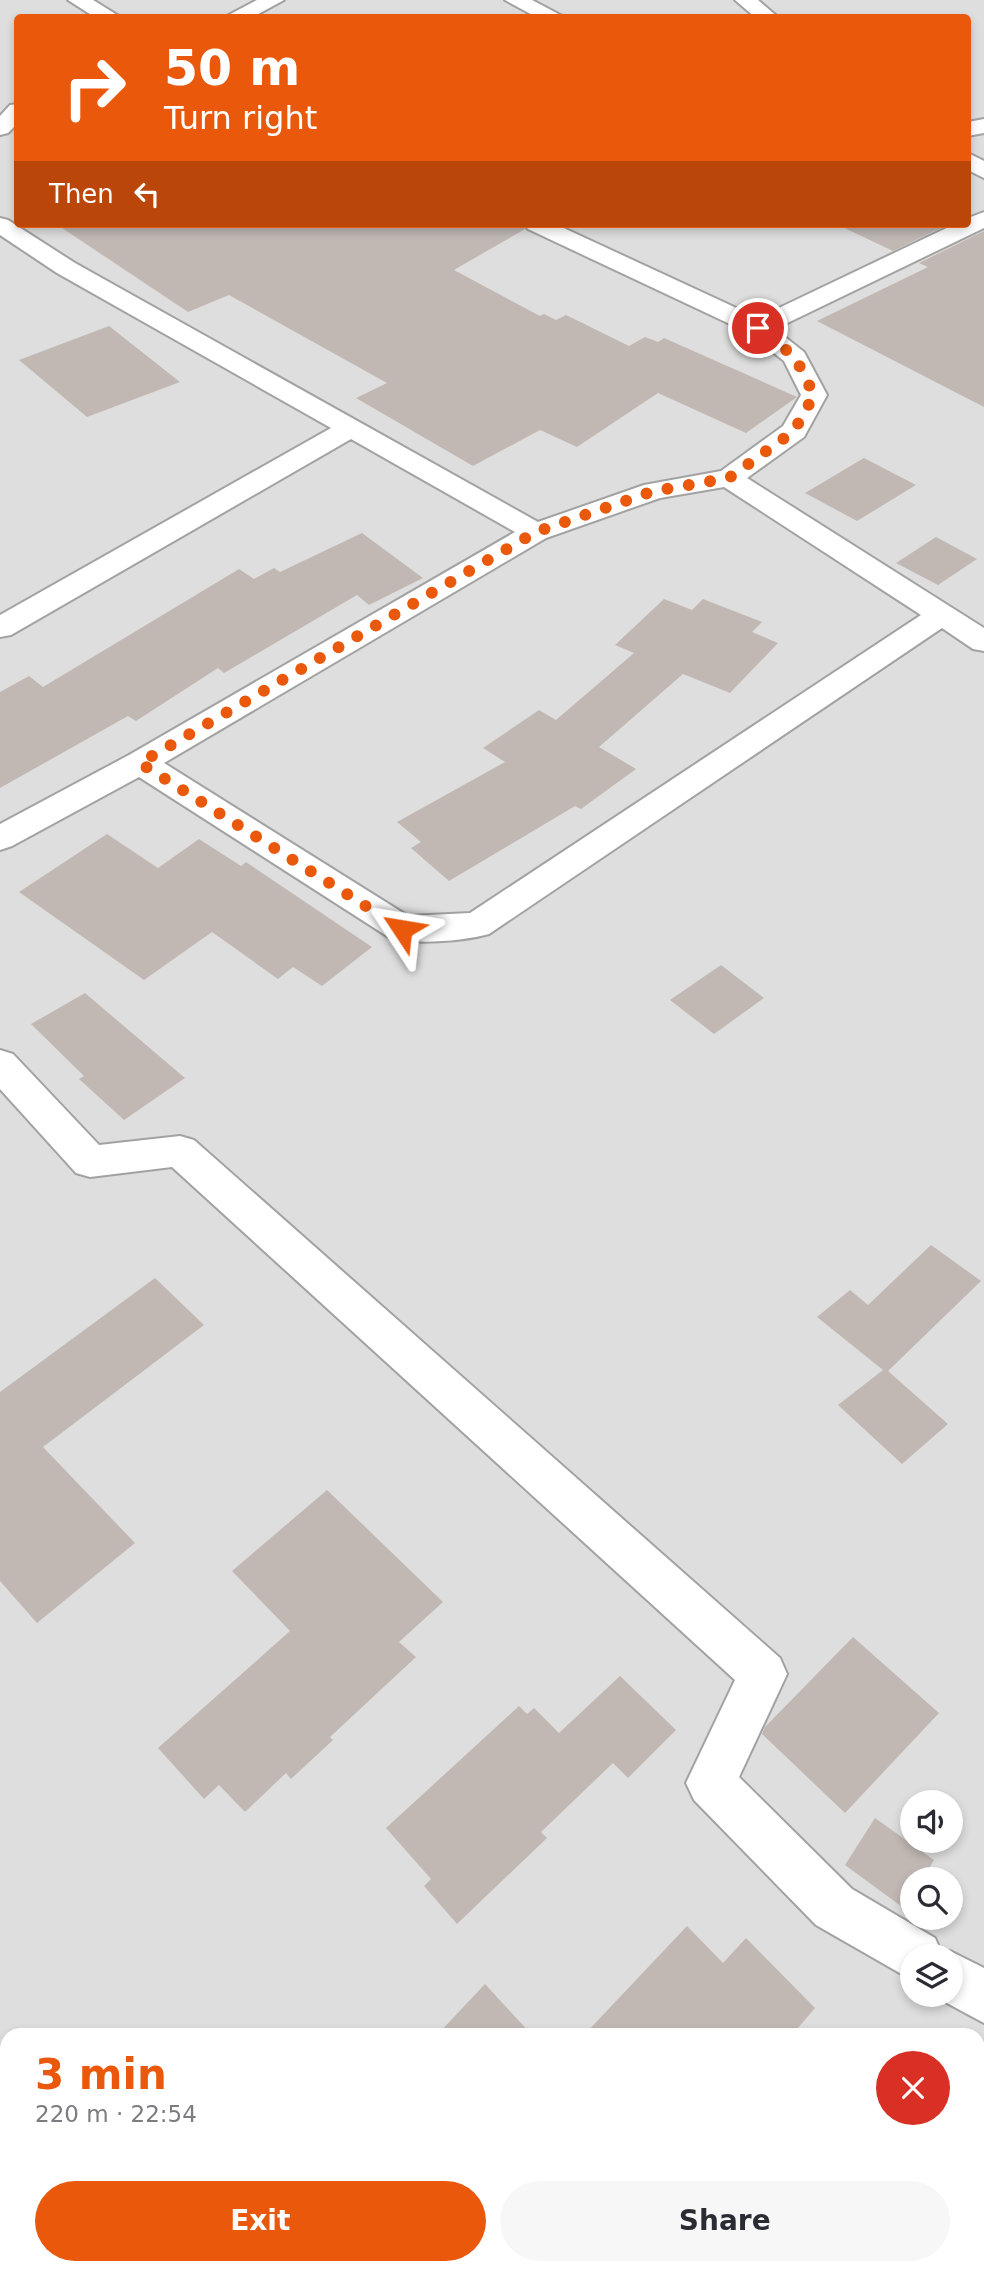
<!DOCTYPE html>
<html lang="en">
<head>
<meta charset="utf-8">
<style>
  body { margin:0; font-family:"DejaVu Sans",sans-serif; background:#f7f7f7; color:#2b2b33; height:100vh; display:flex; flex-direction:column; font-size:26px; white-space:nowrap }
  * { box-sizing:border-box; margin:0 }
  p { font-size:23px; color:#7c7c81 }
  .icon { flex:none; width:38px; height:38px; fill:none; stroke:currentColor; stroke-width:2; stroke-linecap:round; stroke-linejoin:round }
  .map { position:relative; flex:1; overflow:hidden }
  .side { position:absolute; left:0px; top:2028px; width:985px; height:247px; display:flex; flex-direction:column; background:#fff; border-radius:21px 21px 0 0; box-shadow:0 4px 10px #0003 }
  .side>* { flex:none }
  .guide { position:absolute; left:14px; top:14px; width:957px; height:214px; border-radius:7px; box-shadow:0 4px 10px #0003; background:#ea580c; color:#fff; overflow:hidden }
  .buttons { position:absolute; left:900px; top:1790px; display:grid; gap:14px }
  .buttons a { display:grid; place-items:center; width:63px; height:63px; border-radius:50%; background:#fff; box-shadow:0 4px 10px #0003; font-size:35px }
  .pin { position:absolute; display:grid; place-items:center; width:60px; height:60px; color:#fff; margin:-30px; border:4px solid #fff; border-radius:50%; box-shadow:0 2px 7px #0007 }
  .me { position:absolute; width:77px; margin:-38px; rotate:303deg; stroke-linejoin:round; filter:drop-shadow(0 0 5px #0008) }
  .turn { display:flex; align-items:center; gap:24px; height:147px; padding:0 35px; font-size:32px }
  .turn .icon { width:91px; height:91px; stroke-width:2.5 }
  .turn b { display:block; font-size:49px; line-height:60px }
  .then { display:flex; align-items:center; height:66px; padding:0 35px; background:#0003; gap:14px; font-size:26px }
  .round { display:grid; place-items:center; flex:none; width:74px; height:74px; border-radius:37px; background:#f7f7f7 }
  .head { display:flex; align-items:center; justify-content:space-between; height:119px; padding:0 35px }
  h1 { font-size:42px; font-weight:600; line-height:52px; color:#ea580c }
  .primary-button { display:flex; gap:14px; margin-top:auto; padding:14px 35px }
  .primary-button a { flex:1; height:80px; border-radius:42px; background:#ea580c; color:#fff; font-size:28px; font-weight:600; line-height:80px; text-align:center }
  .primary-button a+a { background:#f7f7f7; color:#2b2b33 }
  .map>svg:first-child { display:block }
  .residential { fill:#dfdede; fill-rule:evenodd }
  .building { fill:#c1b8b4 }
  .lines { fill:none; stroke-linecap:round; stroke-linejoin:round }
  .street-casing { stroke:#a2a2a2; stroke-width:4 }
  .street { fill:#fff; fill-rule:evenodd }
  .route { stroke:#ea580c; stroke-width:12; stroke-dasharray:0 21.6 }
</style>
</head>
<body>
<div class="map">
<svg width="984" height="2274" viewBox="0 0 984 2274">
  <rect width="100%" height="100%" fill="#f1ede8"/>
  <!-- residential -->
  <path class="residential" d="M0 0H984V2274H0ZM18 18H968V224H18ZM912 1802H950V1841H912ZM912 1880H950V1918H912ZM912 1956H950V1995H912ZM7 2035H978V2268H7Z"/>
  <!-- building -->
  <path class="building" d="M56 224H521L525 229 454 270 540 316 544 314 556 320 566 315 629 346 645 337 658 342 664 338 797 397 746 433 658 393 577 447 540 430 473 466 356 398 387 383 229 295 188 312Z
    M836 224H949L893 251Z
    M984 231V407L817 321 928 267 919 263Z
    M109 326 180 382 87 417 19 360Z
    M864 458 916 485 857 521 805 493Z
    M362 533 423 578 369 605 357 595 224 673 218 668 136 721 128 716 0 788V692L29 676 43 687 239 569 254 579 274 568 280 572Z
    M936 537 977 559 938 585 896 563Z
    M664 599 692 610 703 599 762 622 752 632 778 643 730 693 683 674 599 747 636 769 581 809 575 806 449 881 411 848 421 842 397 822 505 762 483 748 539 710 556 720 634 653 615 645Z
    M107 834 158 868 199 839 241 866 246 862 372 947 322 986 293 967 278 979 212 932 144 980 19 892Z
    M721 965 764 998 714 1034 670 1000Z
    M85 993 185 1078 124 1120 79 1079 84 1076 31 1024Z
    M931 1245 981 1281 888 1371 948 1424 902 1464 838 1405 883 1370 817 1317 850 1290 868 1305Z
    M155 1278 204 1325 43 1447 135 1543 37 1623 0 1581V1392Z
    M327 1490 443 1602 399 1642 416 1657 330 1737 333 1740 291 1779 286 1773 245 1812 219 1785 204 1799 158 1748 290 1631 232 1571Z
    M853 1637 939 1713 845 1813 762 1734 765 1727Z
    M620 1676 676 1730 628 1778 613 1763 541 1832 547 1838 457 1924 424 1886 431 1879 386 1828 519 1706 527 1714 534 1708 559 1733Z
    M875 1818 934 1860 922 1880H912V1897L905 1909 845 1865Z
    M687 1926 723 1963 746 1938 815 2008 792 2035H584Z
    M485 1984 532 2035H437Z"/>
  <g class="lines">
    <defs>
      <path id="street" d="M68 0H93L122 18H96Z
        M257 0H284L251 18H223Z
        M505 0H532L566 18H538Z
        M735 0H758L779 18H756Z
        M18 104V123L8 133 0 135V116L10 105Z
        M984 119V133L968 136V122Z
        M968 153 984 161V178L968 170Z
        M984 212V228L775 329 804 352 827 395 804 437 747 478 984 628V651L973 649 942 628 489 934C465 941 414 945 390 938L139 777 12 846 0 850V824L129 755 515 532 351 439 11 635 0 637V615L331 428 57 273 0 235V218L8 220 75 263 538 522 644 485 721 471 783 426 801 395 784 361 749 333 528 229 524 224H555L758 318 955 224H968V218ZM724 487 921 615 470 913 408 916 164 763 546 538 660 498Z
        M0 1050 13 1054 99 1145 180 1136 194 1140 780 1658 787 1674 739 1777 852 1889 935 1938 942 1954 950 1951 984 1968V2023L932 1995H950V1956H912V1980L816 1925 694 1800 686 1783 735 1680 172 1167 90 1177 76 1173 0 1089Z
        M0 2085 7 2088V2148L0 2145Z
        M70 2268H128L129 2274H71Z"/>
    </defs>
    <!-- street casing -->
    <use href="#street" class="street-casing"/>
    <!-- street -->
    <use href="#street" class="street"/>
  </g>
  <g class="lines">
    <!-- route -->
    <path class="route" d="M402 929 140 763 536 532 654 491 729 478 794 431 814 395 795 357 758 328"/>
  </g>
</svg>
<div class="buttons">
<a><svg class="icon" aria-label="sound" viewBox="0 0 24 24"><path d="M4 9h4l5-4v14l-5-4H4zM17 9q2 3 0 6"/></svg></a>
<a><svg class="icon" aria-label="search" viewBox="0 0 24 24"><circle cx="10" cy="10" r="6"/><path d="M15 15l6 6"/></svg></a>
<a><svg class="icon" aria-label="layers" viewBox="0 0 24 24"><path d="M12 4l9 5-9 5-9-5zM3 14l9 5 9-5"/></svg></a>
</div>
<div class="pin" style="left:758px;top:328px;background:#d93025"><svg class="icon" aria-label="arrive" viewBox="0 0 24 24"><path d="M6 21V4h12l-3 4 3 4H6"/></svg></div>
<svg class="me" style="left:402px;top:929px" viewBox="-20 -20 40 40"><path d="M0-17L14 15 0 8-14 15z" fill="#ea580c" stroke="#fff" stroke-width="4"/></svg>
<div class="guide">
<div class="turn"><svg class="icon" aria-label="right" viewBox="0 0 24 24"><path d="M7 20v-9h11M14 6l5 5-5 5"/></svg><div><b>50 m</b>Turn right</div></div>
<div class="then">Then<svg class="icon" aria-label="left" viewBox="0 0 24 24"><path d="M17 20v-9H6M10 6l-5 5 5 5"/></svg></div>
</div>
<section class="side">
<div class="head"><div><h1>3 min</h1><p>220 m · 22:54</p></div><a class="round" style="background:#d93025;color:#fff"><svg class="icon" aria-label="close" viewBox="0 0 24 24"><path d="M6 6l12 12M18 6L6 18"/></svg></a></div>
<div class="primary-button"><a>Exit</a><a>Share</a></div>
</section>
</div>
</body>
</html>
